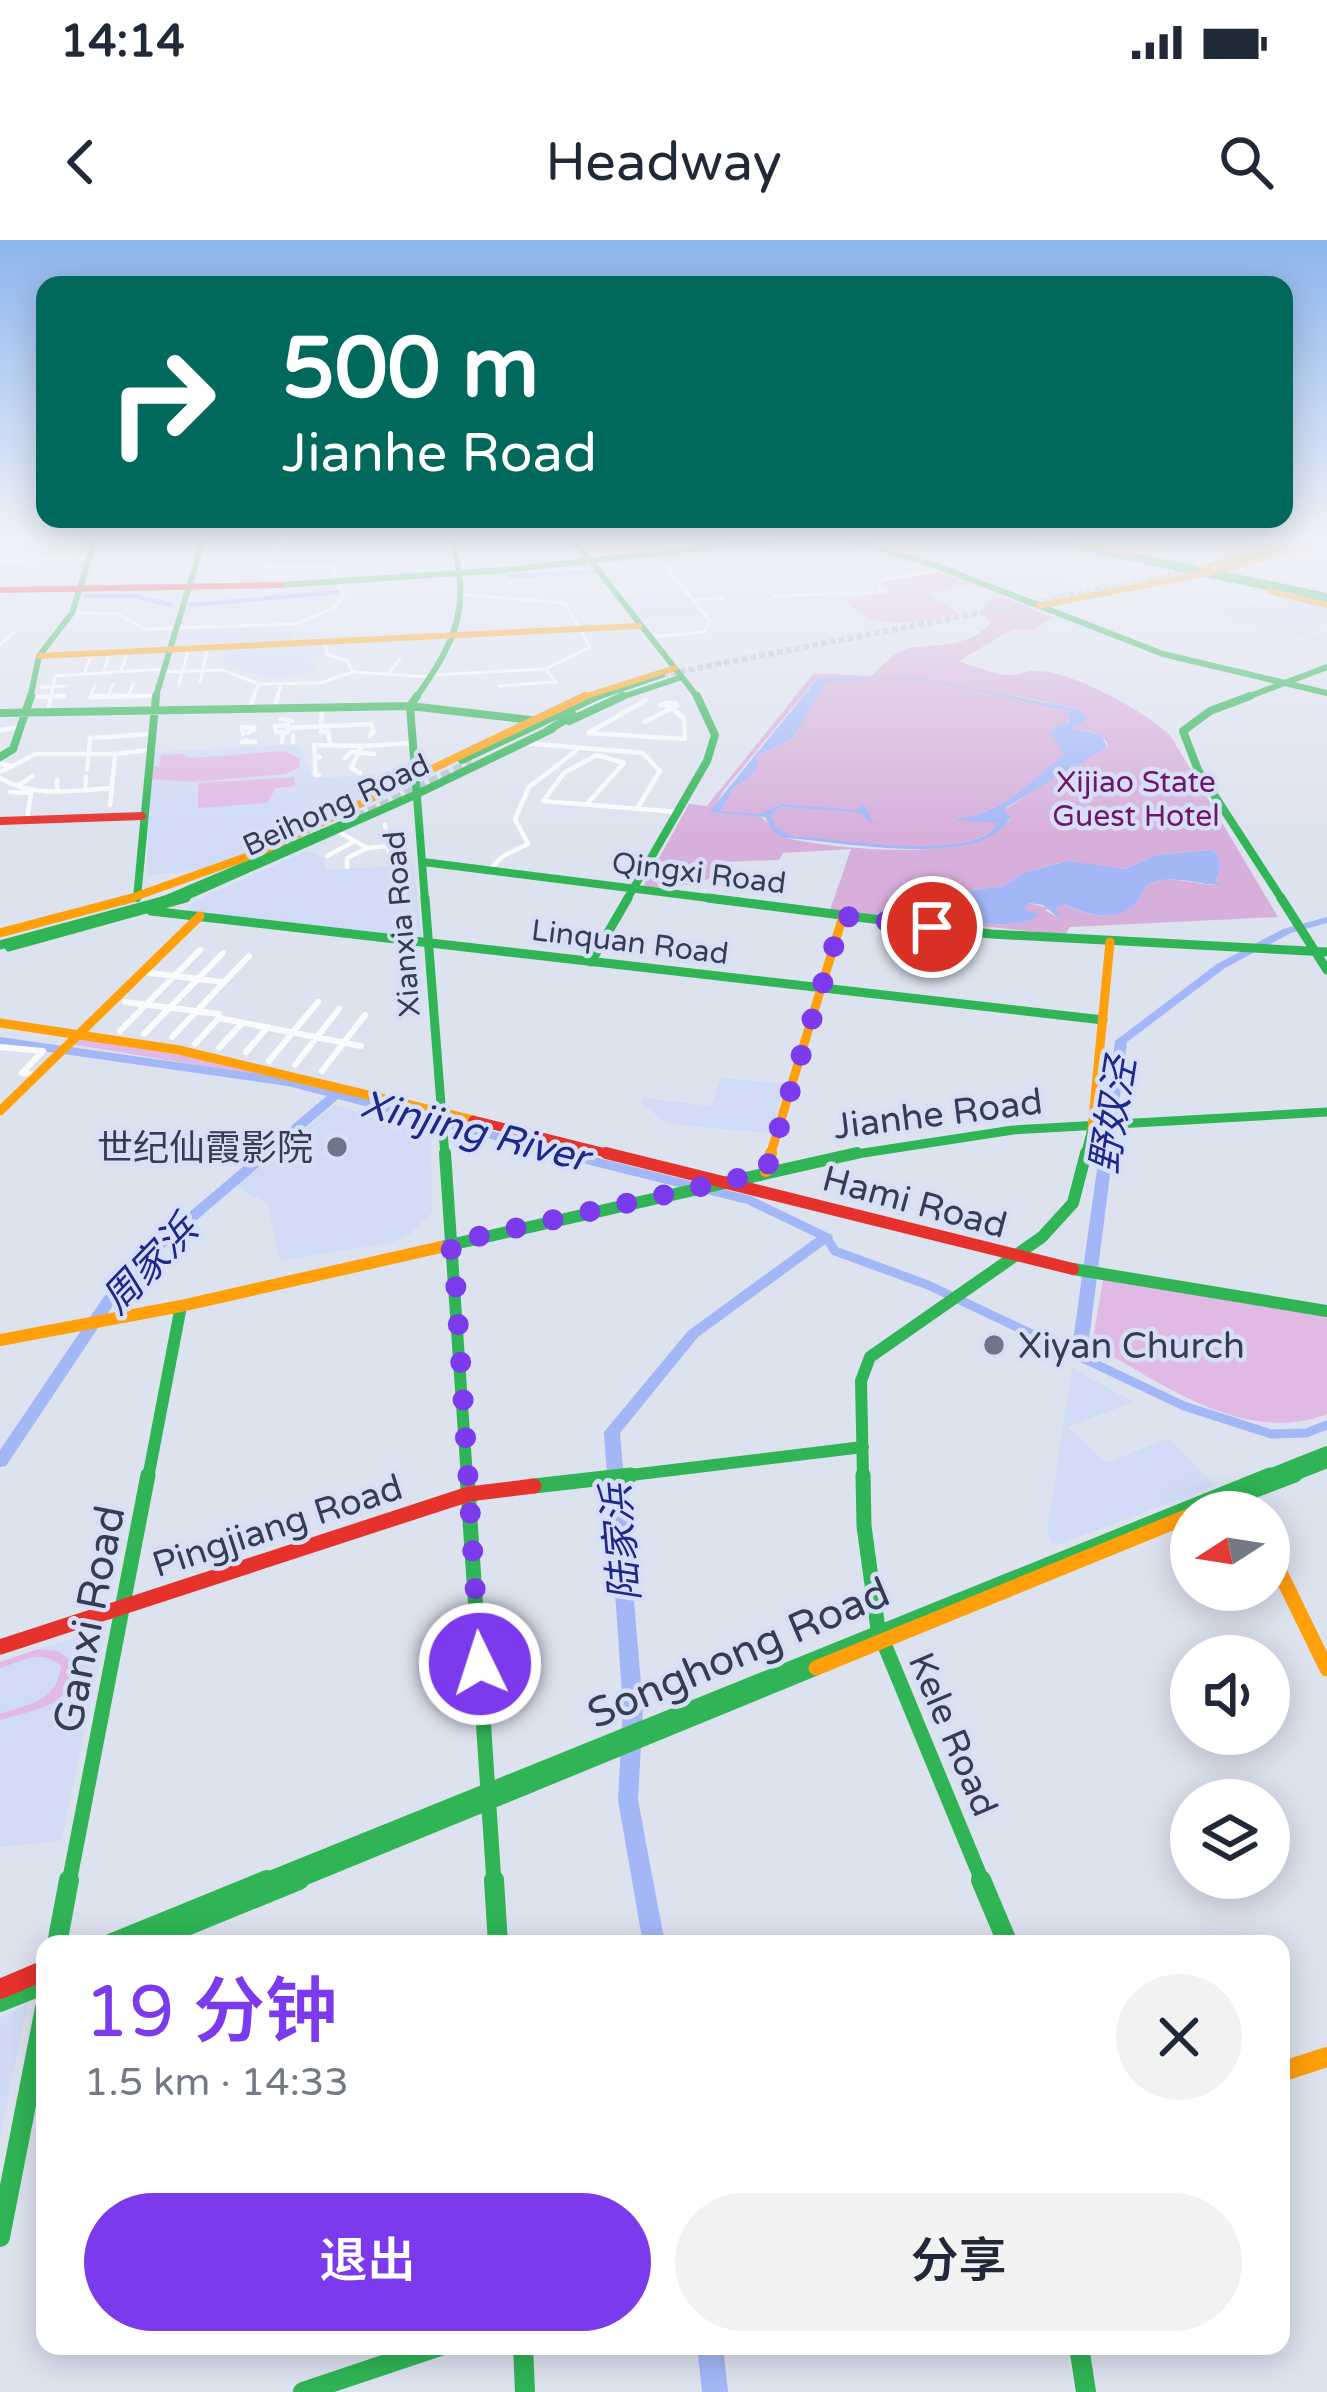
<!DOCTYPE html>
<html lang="zh">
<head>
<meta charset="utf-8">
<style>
  body { margin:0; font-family:"Varela Round","Noto Sans SC",sans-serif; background:#f2f2f3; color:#1f2937; height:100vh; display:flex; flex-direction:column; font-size:45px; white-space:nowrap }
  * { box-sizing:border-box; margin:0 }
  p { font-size:39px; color:#747a83 }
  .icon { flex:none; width:66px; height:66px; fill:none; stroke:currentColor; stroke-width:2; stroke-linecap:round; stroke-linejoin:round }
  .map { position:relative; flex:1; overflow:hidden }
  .details { position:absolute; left:36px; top:1695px; width:1254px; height:420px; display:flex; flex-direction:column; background:#fff; border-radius:24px; box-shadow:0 6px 30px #0003 }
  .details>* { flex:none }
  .banner { position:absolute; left:36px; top:36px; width:1257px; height:252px; border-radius:24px; box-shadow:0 6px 30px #0003; background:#00695c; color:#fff; overflow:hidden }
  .needle { width:78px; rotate:258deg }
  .fabs { position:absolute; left:1170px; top:1251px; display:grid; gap:24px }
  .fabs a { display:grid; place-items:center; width:120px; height:120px; border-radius:50%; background:#fff; box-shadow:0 6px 30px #0003; font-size:60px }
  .pin { position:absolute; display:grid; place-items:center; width:102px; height:102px; color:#fff; margin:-51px; border:6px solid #fff; border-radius:50%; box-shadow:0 3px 12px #0007 }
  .me { position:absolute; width:132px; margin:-66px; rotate:356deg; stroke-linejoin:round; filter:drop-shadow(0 0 9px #0008) }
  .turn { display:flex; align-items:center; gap:42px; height:252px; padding:0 48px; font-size:54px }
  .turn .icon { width:156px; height:156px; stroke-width:2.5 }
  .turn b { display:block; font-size:84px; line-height:102px }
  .round { display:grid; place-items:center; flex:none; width:126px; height:126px; border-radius:63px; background:#f2f2f3 }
  .headline { display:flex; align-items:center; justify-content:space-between; height:204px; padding:0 48px }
  h1 { font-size:72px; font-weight:600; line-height:90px; color:#7c3aed }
  .button { display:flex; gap:24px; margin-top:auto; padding:24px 48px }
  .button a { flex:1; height:138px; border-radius:72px; background:#7c3aed; color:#fff; font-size:48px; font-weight:600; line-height:138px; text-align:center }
  .button a+a { background:#f2f2f3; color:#1f2937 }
  .status { display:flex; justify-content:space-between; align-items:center; height:84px; padding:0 60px; background:#fff; direction:ltr }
  .status svg { height:33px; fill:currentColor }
  header { display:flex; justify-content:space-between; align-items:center; height:156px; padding:0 48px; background:#fff; font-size:54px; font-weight:600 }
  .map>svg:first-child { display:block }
  .built { fill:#d1dbf6 }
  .green { fill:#e1b9e5 }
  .forest { fill:#d7afdb; fill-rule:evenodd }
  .water { fill:#a3b7f7; fill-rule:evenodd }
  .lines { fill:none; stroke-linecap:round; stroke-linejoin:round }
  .canal-far2 { stroke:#a3b7f7; stroke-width:4.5 }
  .canal-far1 { stroke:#a3b7f7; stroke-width:8 }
  .canal { stroke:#a3b7f7; stroke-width:9 }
  .river { fill:#a3b7f7; fill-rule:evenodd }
  .highway-tunnel-far1 { stroke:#bbc1d0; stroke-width:6; stroke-dasharray:6 3; stroke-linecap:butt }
  .highway-tunnel { stroke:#bbc1d0; stroke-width:9; stroke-dasharray:9 4.5; stroke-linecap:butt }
  .street-far2 { stroke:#fafbfd; stroke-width:3 }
  .street-far1 { stroke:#fafbfd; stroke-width:4.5 }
  .street { stroke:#fafbfd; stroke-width:6 }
  .fast-far5 { stroke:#30b455; stroke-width:6 }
  .fast-far4 { stroke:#30b455; stroke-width:8 }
  .fast-far3 { stroke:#30b455; stroke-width:9 }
  .fast-far2 { stroke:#30b455; stroke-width:12 }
  .fast-far1 { stroke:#30b455; stroke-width:15 }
  .fast { stroke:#30b455; stroke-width:20 }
  .slow-far5 { stroke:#ff9f0a; stroke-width:6 }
  .slow-far4 { stroke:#ff9f0a; stroke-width:8 }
  .slow-far3 { stroke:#ff9f0a; stroke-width:9 }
  .slow-far2 { stroke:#ff9f0a; stroke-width:12 }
  .slow-far1 { stroke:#ff9f0a; stroke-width:15 }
  .slow { stroke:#ff9f0a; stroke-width:20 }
  .jam-far5 { stroke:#e5322d; stroke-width:6 }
  .jam-far4 { stroke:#e5322d; stroke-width:8 }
  .jam-far3 { stroke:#e5322d; stroke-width:9 }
  .jam-far2 { stroke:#e5322d; stroke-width:12 }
  .jam-far1 { stroke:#e5322d; stroke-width:15 }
  .jam { stroke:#e5322d; stroke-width:20 }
  .route { stroke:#7c3aed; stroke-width:21; stroke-dasharray:0 37.8 }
  .poi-dot { fill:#70768a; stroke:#d6dff6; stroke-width:4.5 }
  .labels { text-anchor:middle; stroke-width:9; stroke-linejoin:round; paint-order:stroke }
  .far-park-label { font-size:30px; fill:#71156c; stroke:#d6dff6 }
  .far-street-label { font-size:30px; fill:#353c53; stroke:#d6dff6 }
  .street-label { font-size:36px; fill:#353c53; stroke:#d6dff6 }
  .poi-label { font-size:36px; fill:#353c53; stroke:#d6dff6; text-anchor:end }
  .water-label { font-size:39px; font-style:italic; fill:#1e2889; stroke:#d6dff6 }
  .near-street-label { font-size:42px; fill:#353c53; stroke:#d6dff6 }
</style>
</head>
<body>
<div class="status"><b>14:14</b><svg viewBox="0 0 49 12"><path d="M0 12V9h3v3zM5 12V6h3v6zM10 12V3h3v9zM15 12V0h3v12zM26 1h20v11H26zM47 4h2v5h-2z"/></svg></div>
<header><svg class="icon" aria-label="back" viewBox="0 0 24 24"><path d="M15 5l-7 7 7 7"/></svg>Headway<svg class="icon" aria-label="search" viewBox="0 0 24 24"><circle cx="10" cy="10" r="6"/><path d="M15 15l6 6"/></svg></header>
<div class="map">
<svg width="1327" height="2152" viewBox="0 0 1327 2152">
  <rect width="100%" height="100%" fill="#dde2ef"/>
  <!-- built -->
  <path class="built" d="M327 301 328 311H343L345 318 333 319V326L267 327 277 309 288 302Z
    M1047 326 1082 345 1016 354 972 335Z
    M682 352 702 375 638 379 620 356Z
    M1285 357 1327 366V376L1321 379 1325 382 1303 390 1327 402 1211 373Z
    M295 385 289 402 175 404 180 389Z
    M322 403 323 415 308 416 319 432 272 438 222 424 226 408Z
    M299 505 313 538 360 536 399 541 266 607 203 630 147 635 151 512Z
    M306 611 324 618 325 630 414 625 422 698 186 672 195 661Z
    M721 838 785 844 770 893 668 884 641 863 644 858 711 866Z
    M335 865 431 894 432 973 409 995 390 1003 280 1021 267 963 235 947Z
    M1072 1128 1133 1162 1068 1187 1106 1223 1169 1198 1215 1246 1054 1306 1047 1292Z
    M90 1393 102 1403V1409L61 1601 0 1607V1422Z
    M27 1765 0 1898V1777Z"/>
  <!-- green -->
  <path class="green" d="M942 332 974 345 929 353 959 373C918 381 875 396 844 359L892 353 881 343 899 336Z
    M285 511 300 519 299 528 285 534 193 542 150 539 151 527 159 526 161 515 182 514 191 518Z
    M294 537 295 546 276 548 267 563 198 568V543Z
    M77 798 193 817 434 871 435 880 293 841 70 804Z
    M1104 1035 1327 1074V1174C1245 1206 1161 1143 1092 1104Z
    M38 1409 58 1411 73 1422C73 1469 37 1468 0 1480V1474C29 1464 57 1462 61 1426 42 1408 22 1421 0 1428V1422Z"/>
  <!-- forest -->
  <path class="forest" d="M1003 357 1052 378 1033 390 1013 389 959 421C974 426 990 433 1006 435 1016 436 1024 431 1034 431 1070 429 1146 472 1170 495L1278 677 1070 687 1065 695 830 670 851 609 783 613 779 620 719 622 726 631C702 645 669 649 643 647L689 564 707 566 814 433 871 436C882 427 895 410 910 408 939 404 969 407 991 383L982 371 985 362ZM816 439H836L826 442 792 499 757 516V531L733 549 720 569 725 573 711 572 724 550ZM1007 454 1078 469 1084 480 1072 488 1095 493 1107 502V507C1070 524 1037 549 1003 571L1011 578C984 625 833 609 786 598 772 594 770 581 759 576L782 564 830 569 780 567 771 576 775 587 790 596C841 599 959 625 999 585L996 581 1004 579 951 580C1003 573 1026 547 1065 514L1049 491 1066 484 1072 476 1069 471ZM1210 610 1218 614 1220 630 1216 642 1220 645C1199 646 1174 635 1154 642 1142 647 1144 655 1136 663 1118 683 1084 676 1065 664L1054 669 1058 673 1055 676 1046 671 1048 668 1029 663 1023 669 1038 674C1025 690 973 686 959 672L972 650 1004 646 1023 633 1062 622 1125 629 1157 615Z"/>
  <!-- water -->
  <path class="water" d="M880 437 927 439 1078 469 1086 475 1085 481 1072 488 1101 495 1107 507 1007 567 1004 571 1011 577C982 632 836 600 785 598L773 592 765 577 709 572 817 439ZM889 438 932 441 1069 471V482L1049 491 1064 514C1024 547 1003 574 949 580L998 583C975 625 832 597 790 596L776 587 771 576 780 567 858 572 874 585 863 562 858 570 782 564 759 574 721 571 733 549 757 531V516L792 499 827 442Z
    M1210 610 1218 614 1220 630 1216 641 1221 645C1200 645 1175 635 1154 642 1142 646 1144 655 1136 663 1118 684 1085 675 1065 664L1055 669 1060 674 1056 676 1043 665 1029 663 1024 669 1039 674C1025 690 973 686 959 672L972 650 1004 646 1023 633 1067 621 1125 629 1157 615Z"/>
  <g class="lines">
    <!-- canal-far2 -->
    <path class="canal-far2" d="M510 336 596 332
      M86 356H135L171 365
      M191 365 340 352"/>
    <!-- canal-far1 -->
    <path class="canal-far1" d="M0 801 288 842 572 916"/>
    <!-- canal -->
    <path class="canal" d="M560 913 749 960 826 997 835 1011 928 1045 1184 1166 1271 1194 1306 1193 1327 1185"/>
    <!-- river -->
    <path class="river" d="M1327 677V683L1291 693 1225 728 1127 802 1087 1115 1084 1118H1074L1071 1115 1115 801 1217 724 1283 689Z
      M333 853 337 854V860L157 1014 114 1064 6 1226 0 1227V1210L103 1058 147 1008 329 854Z
      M826 993 831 994 833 997 831 1000 698 1097 620 1193 643 1468 638 1560 665 1704H643L618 1560 623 1468 604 1192 688 1091 821 994Z
      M697 2106H723L728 2152H702Z"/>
    <!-- highway-tunnel-far1 -->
    <path class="highway-tunnel-far1" d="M1199 334 1244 321
      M662 435 1204 329"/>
    <!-- highway-tunnel -->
    <path class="highway-tunnel" d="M357 578 472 522"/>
    <!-- street-far2 -->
    <path class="street-far2" d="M0 322 90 317
      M774 356 880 352 879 343 886 339 945 330
      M696 360 723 358
      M72 373 118 374 145 389 297 384 334 368 343 356 333 327 265 328 274 310 286 301 284 297
      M648 397 704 392 710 381 657 315
      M0 405 14 392
      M121 430 126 418
      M85 431 90 419
      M104 431 108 418
      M162 432 223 430 259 444 320 443 353 432 347 421 327 414 325 403
      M354 432 430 437
      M388 434 400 419
      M432 435 545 429 590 407 565 363 466 355
      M200 443 207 410
      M179 444 188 411
      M95 445 90 458 156 456
      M499 446 556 442 545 429
      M41 447 67 446
      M38 457 64 456
      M108 457 113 444
      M128 457 133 444
      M51 459 55 436 163 429
      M253 459 259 444
      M277 459 281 444"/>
    <!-- street-far1 -->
    <path class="street-far1" d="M91 456H156
      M38 457 64 456
      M666 463H675L677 466 660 465Z
      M251 464 254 456
      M322 467 321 492 328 491 330 503
      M274 468 278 456
      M48 472 51 456
      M281 479 292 481
      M645 482 672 468 684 479 685 499 588 493 646 460
      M288 485V492H276L275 486Z
      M288 488 371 484 374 492 370 496 372 492
      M0 490 21 487
      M243 494 242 487 255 488 248 493
      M293 496V502
      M247 500 242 502H255
      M282 502 283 492
      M524 503 643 513 660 531 637 569
      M89 512 90 498 150 494
      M115 514 148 510
      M597 515 564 533 543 561 677 572
      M345 518 351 512 374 514
      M0 524 13 526 0 532
      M87 529 89 515
      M360 533 351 528 362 506 411 503
      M319 535H315V520L320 517H315L314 505 362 506
      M0 538C32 558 76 551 112 548L115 514H35L13 526
      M57 540V552
      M18 545 33 536
      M85 550 86 537
      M10 552 31 553 27 580
      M110 565 112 548
      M586 565 624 523 597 515
      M385 585 388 606H399
      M337 591 367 608 347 618V627
      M367 608 388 606 390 622
      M327 616 353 602
      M489 630 503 616 528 604 515 579 529 547 576 511"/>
    <!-- street -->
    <path class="street" d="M142 732 223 742
      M125 762 219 774V778L361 806
      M120 791 200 710
      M144 794 223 713
      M172 797 249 716
      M195 804 219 778
      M0 807 43 811 22 833 35 835
      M219 808 242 783
      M246 812 268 787
      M269 821 318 762
      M295 825 339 769
      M322 831 365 775"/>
    <!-- fast-far5 -->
    <path class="fast-far5" d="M572 297 699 459
      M840 297 937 326 1163 414 1327 453
      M1017 297 1053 304
      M1032 297 1327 360
      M0 303 7 297
      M1130 315 1327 356
      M1244 321 1323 297
      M281 345 505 330 807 297
      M30 459 39 416 72 373 96 297
      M155 459 204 297
      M415 459C456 401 472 368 451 297
      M592 459 662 435
      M616 459 682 437
      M1242 459 1327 427"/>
    <!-- fast-far4 -->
    <path class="fast-far4" d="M417 456 410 466 425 661
      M1250 456 1210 471 1183 491 1198 530 1283 661
      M0 473 410 466 531 480
      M569 481 623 456
      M547 491 573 475
      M0 517 13 509 31 456
      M462 520 598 456
      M415 555 552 489
      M423 622 732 661
      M137 658 156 456
      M162 661 353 580
      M175 661 415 555
      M626 661 707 521 715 495 697 456"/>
    <!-- fast-far3 -->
    <path class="fast-far3" d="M425 658 445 916
      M708 658 991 694 1327 712
      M1281 658 1327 730
      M151 671 1103 780
      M0 705 173 658
      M9 707 186 658
      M591 722 628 658
      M844 916 1013 890 1327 872
      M1085 916 1092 889"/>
    <!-- fast-far2 -->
    <path class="fast-far2" d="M445 913 467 1238
      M441 1007 857 913
      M1073 1029 1327 1071
      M148 1238 181 1066
      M606 1238 863 1207
      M863 1238 861 1141 870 1117 1042 997 1073 963 1086 913
      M1262 1238 1327 1212
      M1287 1238 1327 1222"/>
    <!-- fast-far1 -->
    <path class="fast-far1" d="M467 1235 494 1643
      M863 1235 864 1286 878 1389 983 1643
      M534 1246 631 1235
      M1237 1249 1250 1272
      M1198 1272 1295 1235
      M69 1643 148 1235
      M259 1643 1270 1235
      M292 1643 816 1428"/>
    <!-- fast -->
    <path class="fast" d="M494 1640 498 1704
      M981 1640 1008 1704
      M57 1704 69 1640
      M110 1704 267 1640
      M142 1704 299 1640
      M0 1762 45 1744
      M0 1997 45 1768
      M523 2106 525 2152
      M1079 2106 1086 2152
      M303 2152 440 2106"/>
    <!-- slow-far5 -->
    <path class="slow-far5" d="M1054 297 1132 314
      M1201 328 1304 297
      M1269 351 1327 365
      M1038 366 1218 331 1327 299
      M39 416 639 386
      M577 459 675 428"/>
    <!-- slow-far4 -->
    <path class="slow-far4" d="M413 538 585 456
      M123 661 263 611 413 538"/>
    <!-- slow-far3 -->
    <path class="slow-far3" d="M0 693 132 658
      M0 783 179 810 473 880
      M0 871 200 676
      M1092 889 1110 702
      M770 916 843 676"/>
    <!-- slow-far2 -->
    <path class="slow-far2" d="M766 931 771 913
      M0 1100 181 1066 441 1007"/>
    <!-- slow-far1 -->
    <path class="slow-far1" d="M1269 1310 1327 1429
      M816 1428 1191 1275"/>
    <!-- slow -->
    <path class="slow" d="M1281 1832 1327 1817"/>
    <!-- jam-far5 -->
    <path class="jam-far5" d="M0 350 281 345"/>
    <!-- jam-far4 -->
    <path class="jam-far4" d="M0 581 142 576"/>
    <!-- jam-far3 -->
    <path class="jam-far3" d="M473 880 618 916"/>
    <!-- jam-far2 -->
    <path class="jam-far2" d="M606 913 1073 1029"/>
    <!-- jam-far1 -->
    <path class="jam-far1" d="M0 1407 469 1254 534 1246"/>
    <!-- jam -->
    <path class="jam" d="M0 1749 45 1730"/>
  </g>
  <!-- sky -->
  <linearGradient id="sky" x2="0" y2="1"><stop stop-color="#8cb5ee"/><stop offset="0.5" stop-color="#f0f2f8"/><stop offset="1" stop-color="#f0f2f8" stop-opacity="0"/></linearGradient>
  <rect width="1327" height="598" fill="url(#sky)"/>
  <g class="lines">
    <!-- route -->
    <path class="route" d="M480 1424 454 1018 449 1003 766 932 843 676 932 687"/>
  </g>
  <!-- markers -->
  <g class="poi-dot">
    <circle cx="337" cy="907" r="12"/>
    <circle cx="994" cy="1105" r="12"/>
  </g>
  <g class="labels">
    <!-- far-park labels -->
    <g class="far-park-label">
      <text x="1136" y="552">Xijiao State<tspan x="1136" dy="34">Guest Hotel</tspan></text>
    </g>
    <!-- far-street labels -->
    <g class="far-street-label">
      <text transform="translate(336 565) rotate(-25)" y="10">Beihong Road</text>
      <text transform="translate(699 633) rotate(7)" y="10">Qingxi Road</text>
      <text transform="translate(402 684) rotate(-95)" y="10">Xianxia Road</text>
      <text transform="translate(630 702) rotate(7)" y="10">Linquan Road</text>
    </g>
    <!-- street labels -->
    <g class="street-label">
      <text transform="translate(938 873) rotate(-7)" y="13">Jianhe Road</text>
      <text transform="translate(915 961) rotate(15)" y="13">Hami Road</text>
      <text transform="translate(277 1285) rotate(-18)" y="13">Pingjiang Road</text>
      <text transform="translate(954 1494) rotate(67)" y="13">Kele Road</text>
    </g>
    <!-- poi labels -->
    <g class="poi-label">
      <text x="313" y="920">世纪仙霞影院</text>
      <text x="1018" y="1118" text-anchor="start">Xiyan Church</text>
    </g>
    <!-- water labels -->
    <g class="water-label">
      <text transform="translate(1112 875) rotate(-81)" y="14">野奴泾</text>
      <text transform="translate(475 890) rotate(14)" y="14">Xinjing River</text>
      <text transform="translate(149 1024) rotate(-46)" y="14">周家浜</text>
      <text transform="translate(620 1303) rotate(-95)" y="14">陆家浜</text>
    </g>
    <!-- near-street labels -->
    <g class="near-street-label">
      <text transform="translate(88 1379) rotate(-79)" y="15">Ganxi Road</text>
      <text transform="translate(738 1412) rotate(-23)" y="15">Songhong Road</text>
    </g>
  </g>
</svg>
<div class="fabs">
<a><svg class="needle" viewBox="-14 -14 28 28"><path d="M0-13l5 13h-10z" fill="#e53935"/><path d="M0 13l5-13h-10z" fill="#747a83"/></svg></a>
<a><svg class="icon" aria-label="sound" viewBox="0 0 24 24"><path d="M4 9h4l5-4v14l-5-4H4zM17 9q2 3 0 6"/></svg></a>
<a><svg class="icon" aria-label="layers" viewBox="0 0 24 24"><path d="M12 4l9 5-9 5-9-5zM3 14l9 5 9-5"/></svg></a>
</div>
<div class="pin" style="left:932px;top:687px;background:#d93025"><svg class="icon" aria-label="arrive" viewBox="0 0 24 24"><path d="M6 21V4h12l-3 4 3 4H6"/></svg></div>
<svg class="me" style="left:480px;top:1424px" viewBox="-20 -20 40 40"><circle r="17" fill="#7c3aed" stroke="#fff" stroke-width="3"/><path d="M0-11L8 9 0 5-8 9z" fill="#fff"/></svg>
<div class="banner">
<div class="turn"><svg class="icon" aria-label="right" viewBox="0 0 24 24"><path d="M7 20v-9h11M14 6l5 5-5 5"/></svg><div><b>500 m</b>Jianhe Road</div></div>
</div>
<section class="details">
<div class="headline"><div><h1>19 分钟</h1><p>1.5 km · 14:33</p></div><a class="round"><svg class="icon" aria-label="close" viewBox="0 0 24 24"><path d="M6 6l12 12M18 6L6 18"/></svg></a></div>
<div class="button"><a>退出</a><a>分享</a></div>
</section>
</div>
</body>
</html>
